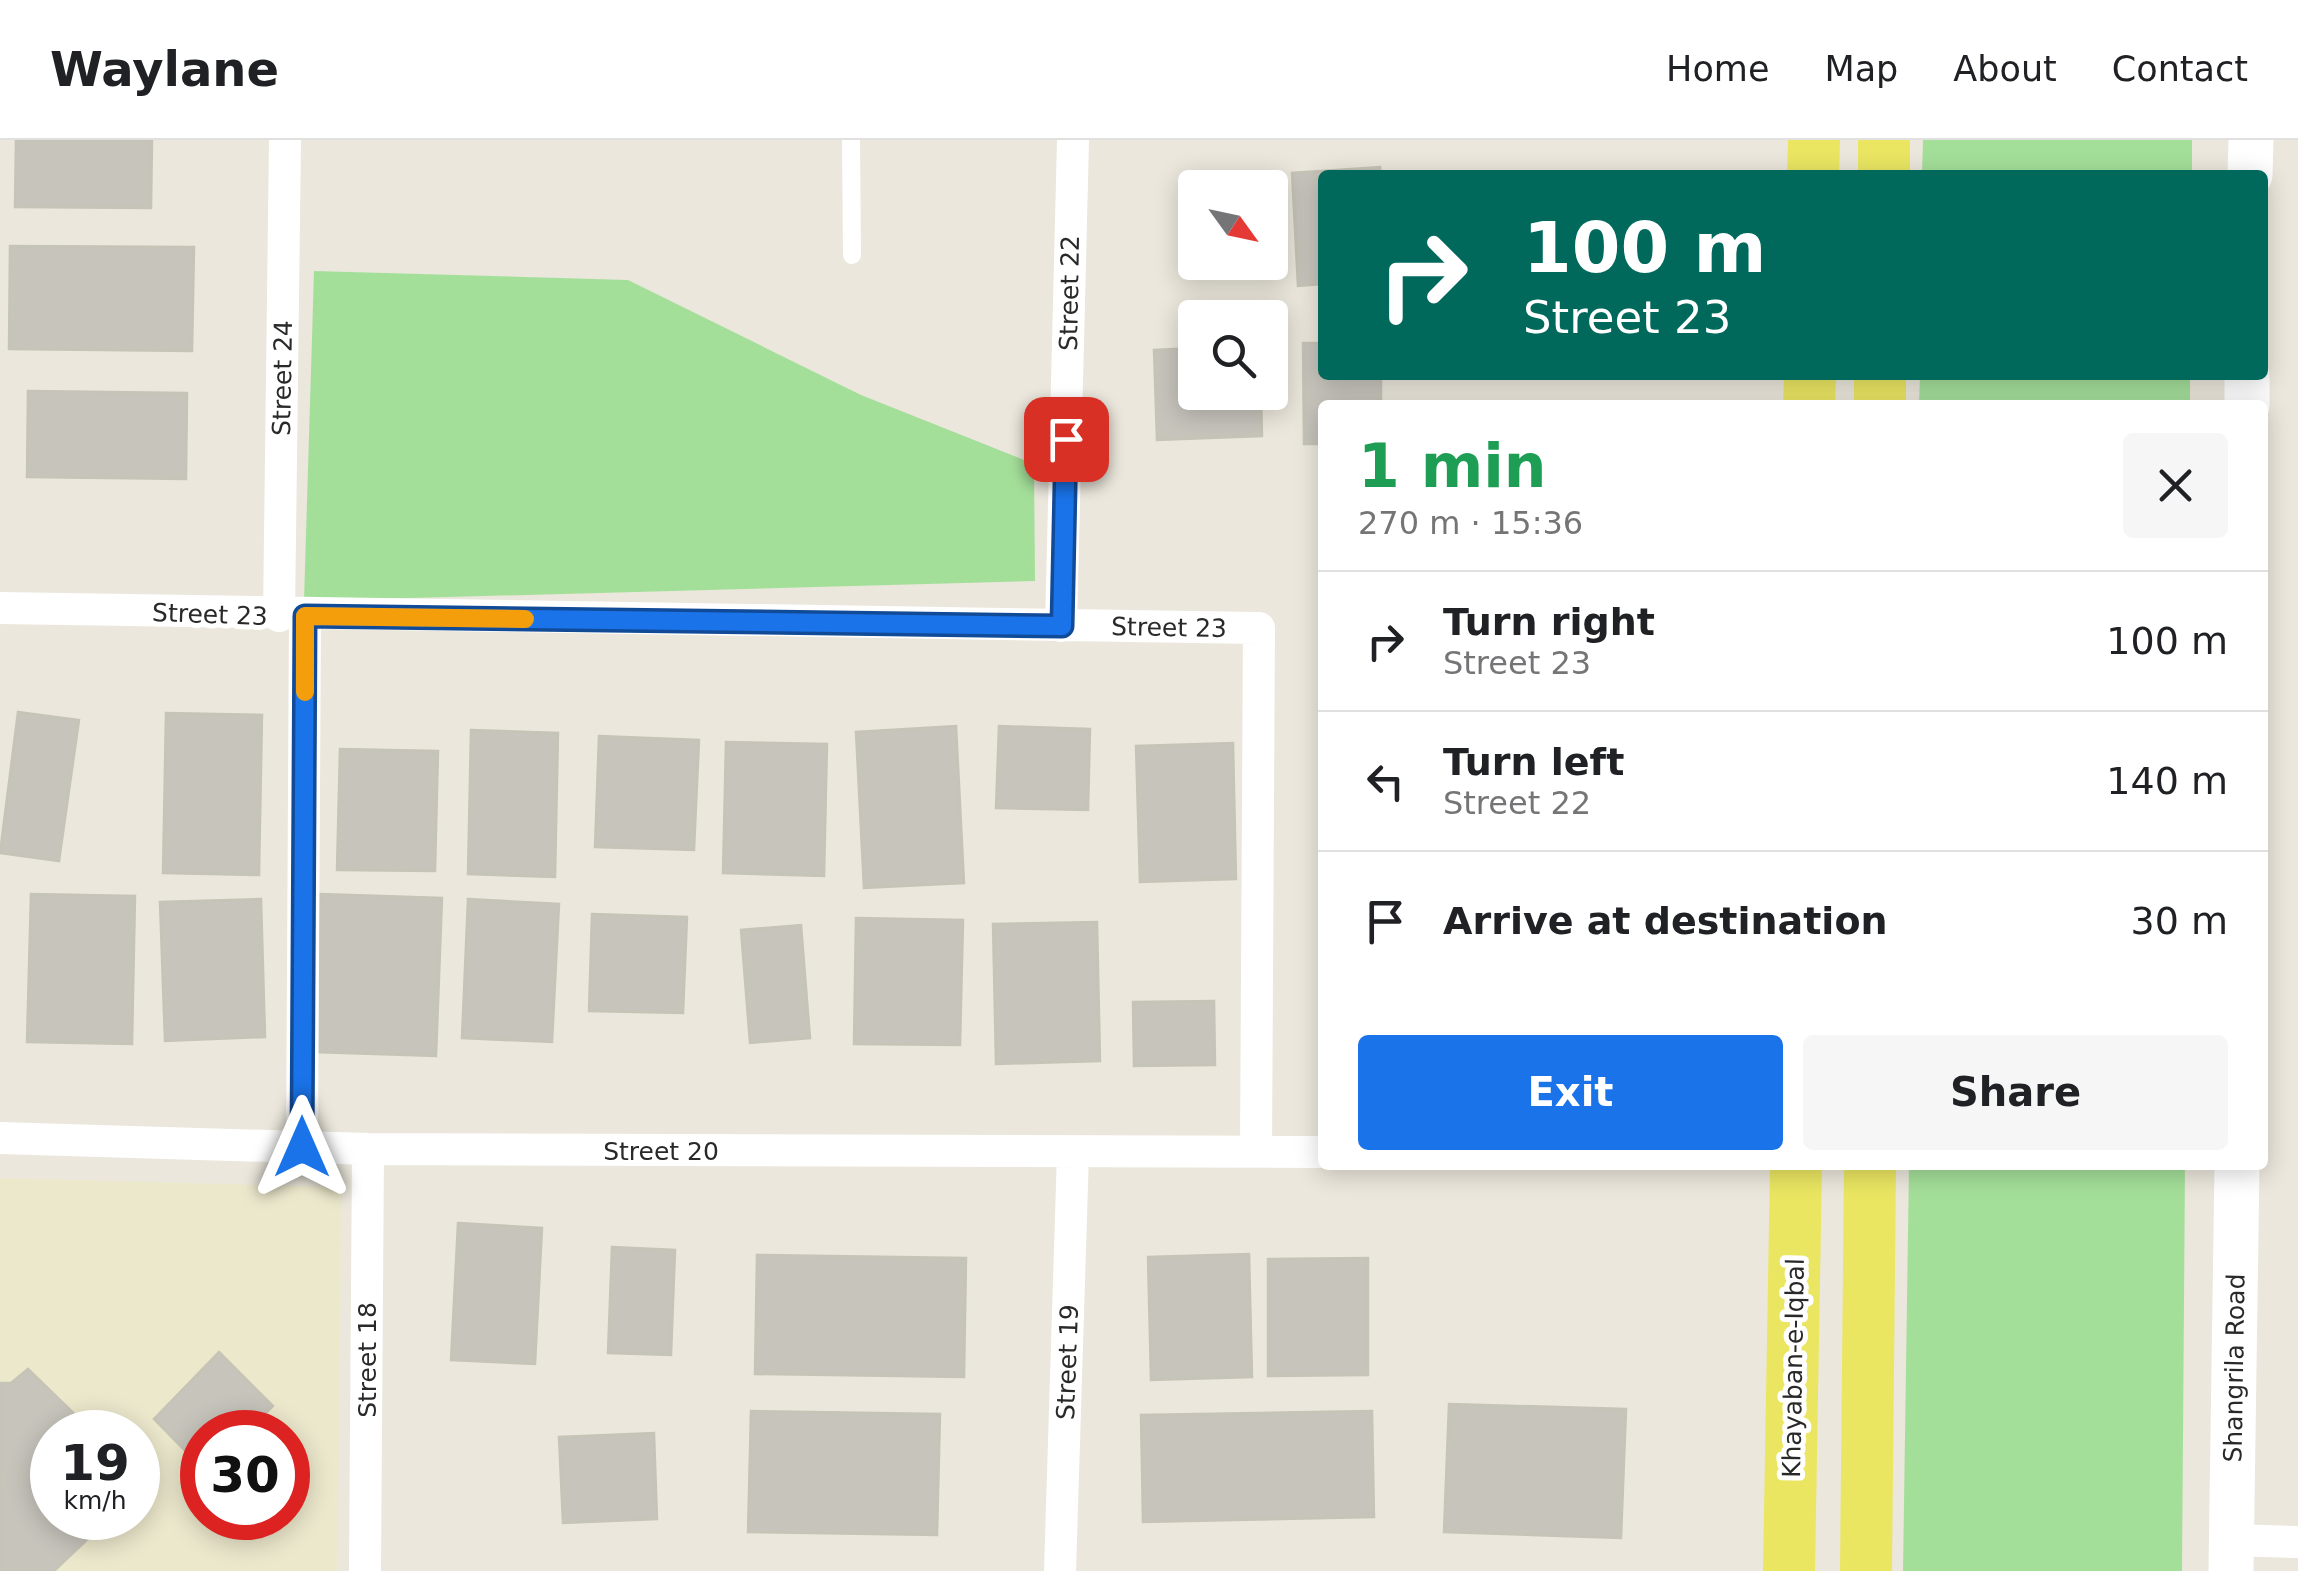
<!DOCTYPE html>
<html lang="en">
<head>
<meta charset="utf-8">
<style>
  body { margin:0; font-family:"DejaVu Sans",sans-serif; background:#f6f6f6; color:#202124; height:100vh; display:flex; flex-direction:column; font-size:38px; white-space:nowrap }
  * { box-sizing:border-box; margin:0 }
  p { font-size:32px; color:#757577 }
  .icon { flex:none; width:55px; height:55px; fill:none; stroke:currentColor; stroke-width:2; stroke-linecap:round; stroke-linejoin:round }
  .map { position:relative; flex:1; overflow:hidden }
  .panel { position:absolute; left:1318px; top:260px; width:950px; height:770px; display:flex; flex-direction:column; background:#fff; border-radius:10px; box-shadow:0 5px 25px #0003 }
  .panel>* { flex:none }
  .guide { position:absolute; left:1318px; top:30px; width:950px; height:210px; border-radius:10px; box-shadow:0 5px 25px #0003; background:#00695c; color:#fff; overflow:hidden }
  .needle { width:65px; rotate:123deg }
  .fabs { position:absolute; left:1178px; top:30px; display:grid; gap:20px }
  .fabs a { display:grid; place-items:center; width:110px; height:110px; border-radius:10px; background:#fff; box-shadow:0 5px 25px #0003; font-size:50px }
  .speed { position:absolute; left:30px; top:1270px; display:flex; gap:20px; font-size:50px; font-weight:700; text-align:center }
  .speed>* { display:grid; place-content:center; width:130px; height:130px; border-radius:50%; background:#fff; box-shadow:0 5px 25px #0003; line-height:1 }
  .speed small { font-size:25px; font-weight:400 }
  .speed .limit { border:15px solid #d22; background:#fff; color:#111 }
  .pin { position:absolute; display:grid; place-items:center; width:85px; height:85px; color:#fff; margin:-42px; border-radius:20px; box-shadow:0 5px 15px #0006 }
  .me { position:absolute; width:110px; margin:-55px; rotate:0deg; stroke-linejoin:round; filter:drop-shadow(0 0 8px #0008) }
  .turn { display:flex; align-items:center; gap:35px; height:210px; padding:0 40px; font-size:45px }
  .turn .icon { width:130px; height:130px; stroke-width:2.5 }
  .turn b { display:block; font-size:70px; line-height:85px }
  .round { display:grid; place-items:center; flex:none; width:105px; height:105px; border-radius:10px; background:#f6f6f6 }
  .head { display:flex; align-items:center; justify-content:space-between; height:170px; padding:0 40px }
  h1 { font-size:60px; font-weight:600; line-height:75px; color:#1e9e55 }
  .action { display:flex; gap:20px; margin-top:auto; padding:20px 40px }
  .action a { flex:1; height:115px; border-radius:10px; background:#1a73e8; color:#fff; font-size:40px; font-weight:600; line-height:115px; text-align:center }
  .action a+a { background:#f6f6f6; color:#202124 }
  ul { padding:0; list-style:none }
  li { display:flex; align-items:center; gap:30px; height:140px; padding:0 40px; border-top:2px solid #e0e0e0 }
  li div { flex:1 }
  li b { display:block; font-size:38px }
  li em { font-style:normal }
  header { display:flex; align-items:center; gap:60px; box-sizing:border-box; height:140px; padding:0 50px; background:#fff; border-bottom:2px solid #e0e0e0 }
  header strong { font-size:48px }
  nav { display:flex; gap:55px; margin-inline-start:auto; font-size:35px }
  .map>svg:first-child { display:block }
  .education { fill:#ece8cc; fill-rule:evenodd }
  .green { fill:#a4df9a }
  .building { fill:#c6c4bb; stroke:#c6c4b6; stroke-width:2.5 }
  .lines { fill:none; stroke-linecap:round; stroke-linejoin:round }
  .lane { stroke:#fff; stroke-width:18 }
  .street { stroke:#fff; stroke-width:32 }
  .secondary { stroke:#fff; stroke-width:45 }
  .primary { stroke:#eae662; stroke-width:52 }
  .route-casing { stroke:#114b97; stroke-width:25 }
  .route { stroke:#1a73e8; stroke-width:18 }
  .slow { stroke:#f59e0b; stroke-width:18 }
  .labels { text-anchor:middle; stroke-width:10; stroke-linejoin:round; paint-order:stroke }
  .street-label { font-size:25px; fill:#292929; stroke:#fff }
</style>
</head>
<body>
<header>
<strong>Waylane</strong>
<nav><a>Home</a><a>Map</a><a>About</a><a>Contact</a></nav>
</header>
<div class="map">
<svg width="2298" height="1431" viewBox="0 0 2298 1431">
  <rect width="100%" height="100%" fill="#ebe7dc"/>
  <!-- education -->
  <path class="education" d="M0 1038 342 1047 337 1431H0ZM52 1292H138V1378H52ZM202 1292H288V1378H202Z"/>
  <!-- green -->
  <path class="green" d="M1923 0H2192V35H1922Z
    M314 131 628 140 861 255 1034 324 1035 441 304 461Z
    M1920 235H2190V265H1919Z
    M1909 1025H2185L2182 1431H1903Z"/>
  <!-- building -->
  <path class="building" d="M16 0H152L151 68 15 67Z
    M1380 27 1381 35H1322V144L1298 146 1292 33Z
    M10 106 194 107 192 211 9 209Z
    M1303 203H1322V235H1381V265H1322V304H1304Z
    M1195 208V252H1261L1262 296 1157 300 1154 210Z
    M28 251 187 253 186 339 27 337Z
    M18 572 79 580 59 721 0 713Z
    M166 573 262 575 259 735 163 733Z
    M956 586 964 743 864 748 856 592Z
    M999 586 1090 589 1088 670 996 668Z
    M471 590 558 593 555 737 468 734Z
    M599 596 699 600 694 710 595 707Z
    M726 602 827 604 824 736 723 733Z
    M1233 603 1236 739 1140 742 1136 606Z
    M340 609 438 611 435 731 337 730Z
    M31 754 135 756 132 904 27 902Z
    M320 754 442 758 436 916 314 912Z
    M261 759 265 897 165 901 160 762Z
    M468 759 559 764 552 902 462 898Z
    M592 774 687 777 683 873 589 871Z
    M856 778 963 780 960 905 854 904Z
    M1097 782 1100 921 996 924 993 784Z
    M801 785 810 898 750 903 741 790Z
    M1214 861 1215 925 1134 926 1133 862Z
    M458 1083 542 1088 535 1224 451 1220Z
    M612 1107 675 1110 671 1215 608 1213Z
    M1249 1114 1252 1237 1151 1240 1148 1117Z
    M757 1115 966 1118 964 1237 755 1234Z
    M1368 1118V1235L1268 1236V1119Z
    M219 1212 273 1266 246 1292H202V1328L154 1279Z
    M28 1229 93 1292H52V1378H110L54 1431H0V1243H11Z
    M1449 1264 1626 1269 1621 1398 1444 1392Z
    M751 1271 940 1274 937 1395 748 1392Z
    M1372 1271 1374 1377 1143 1382 1141 1275Z
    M654 1293 657 1379 563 1383 559 1297Z"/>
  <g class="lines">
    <!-- lane -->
    <path class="lane" d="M851 0 852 115"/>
    <!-- street -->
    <path class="street" d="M0 468 1259 488 1256 1009
      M279 476 285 0
      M1061 486 1073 0
      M0 998 368 1009 1322 1012
      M302 1007 305 476
      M2232 1400 2298 1402
      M365 1431 368 1009
      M1060 1431 1073 1013"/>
    <!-- secondary -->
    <path class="secondary" d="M2250 35 2251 0
      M2247 265V235
      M2231 1431 2237 1025"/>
    <!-- primary -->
    <path class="primary" d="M1813 35 1814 0
      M1884 35V0
      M1809 265 1810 235
      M1880 265V235
      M1789 1431 1796 1025
      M1866 1431 1870 1025"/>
  </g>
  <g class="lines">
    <defs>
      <path id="route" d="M302 1007 305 476 1062 486 1066 299"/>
    </defs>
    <!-- route casing -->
    <use href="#route" class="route-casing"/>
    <!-- route -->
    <use href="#route" class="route"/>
    <!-- slow -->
    <path class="slow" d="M305 552V476L525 479"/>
  </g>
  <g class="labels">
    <!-- street labels -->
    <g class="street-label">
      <text transform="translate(1069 153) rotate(-89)" y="9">Street 22</text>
      <text transform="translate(282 238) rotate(-89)" y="9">Street 24</text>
      <text transform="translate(210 474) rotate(2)" y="9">Street 23</text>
      <text transform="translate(1169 487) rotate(1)" y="9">Street 23</text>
      <text x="661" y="1020">Street 20</text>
      <text transform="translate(367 1220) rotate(-90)" y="9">Street 18</text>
      <text transform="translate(1067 1222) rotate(-88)" y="9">Street 19</text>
      <text transform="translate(1793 1228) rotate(-89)" y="9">Khayaban-e-Iqbal</text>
      <text transform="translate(2234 1228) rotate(-89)" y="9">Shangrila Road</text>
    </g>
  </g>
</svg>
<div class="fabs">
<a><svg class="needle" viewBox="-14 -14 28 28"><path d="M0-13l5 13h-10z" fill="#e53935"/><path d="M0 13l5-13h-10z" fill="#757577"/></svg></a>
<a><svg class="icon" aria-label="search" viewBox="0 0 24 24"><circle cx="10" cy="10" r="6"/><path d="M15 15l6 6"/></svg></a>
</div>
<div class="speed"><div>19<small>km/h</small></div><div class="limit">30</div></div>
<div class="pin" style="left:1066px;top:299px;background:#d93025"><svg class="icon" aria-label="arrive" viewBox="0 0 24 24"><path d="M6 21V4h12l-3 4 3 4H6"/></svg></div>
<svg class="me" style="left:302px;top:1007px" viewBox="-20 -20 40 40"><path d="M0-17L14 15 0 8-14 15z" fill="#1a73e8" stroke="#fff" stroke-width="4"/></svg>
<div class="guide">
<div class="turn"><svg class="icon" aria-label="right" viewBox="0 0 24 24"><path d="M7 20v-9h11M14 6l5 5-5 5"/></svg><div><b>100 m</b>Street 23</div></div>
</div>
<section class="panel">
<div class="head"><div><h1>1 min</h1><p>270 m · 15:36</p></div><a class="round"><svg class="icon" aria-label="close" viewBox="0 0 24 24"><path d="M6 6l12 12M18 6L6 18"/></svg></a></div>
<ul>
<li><svg class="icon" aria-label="right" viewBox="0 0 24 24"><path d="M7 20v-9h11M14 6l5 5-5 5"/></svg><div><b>Turn right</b><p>Street 23</p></div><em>100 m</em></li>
<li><svg class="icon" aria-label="left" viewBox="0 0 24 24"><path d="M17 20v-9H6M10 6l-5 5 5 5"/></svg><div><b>Turn left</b><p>Street 22</p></div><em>140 m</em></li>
<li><svg class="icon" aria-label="arrive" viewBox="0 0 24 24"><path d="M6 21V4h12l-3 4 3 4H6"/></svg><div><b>Arrive at destination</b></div><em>30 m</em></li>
</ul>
<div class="action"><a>Exit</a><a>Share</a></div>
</section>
</div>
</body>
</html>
